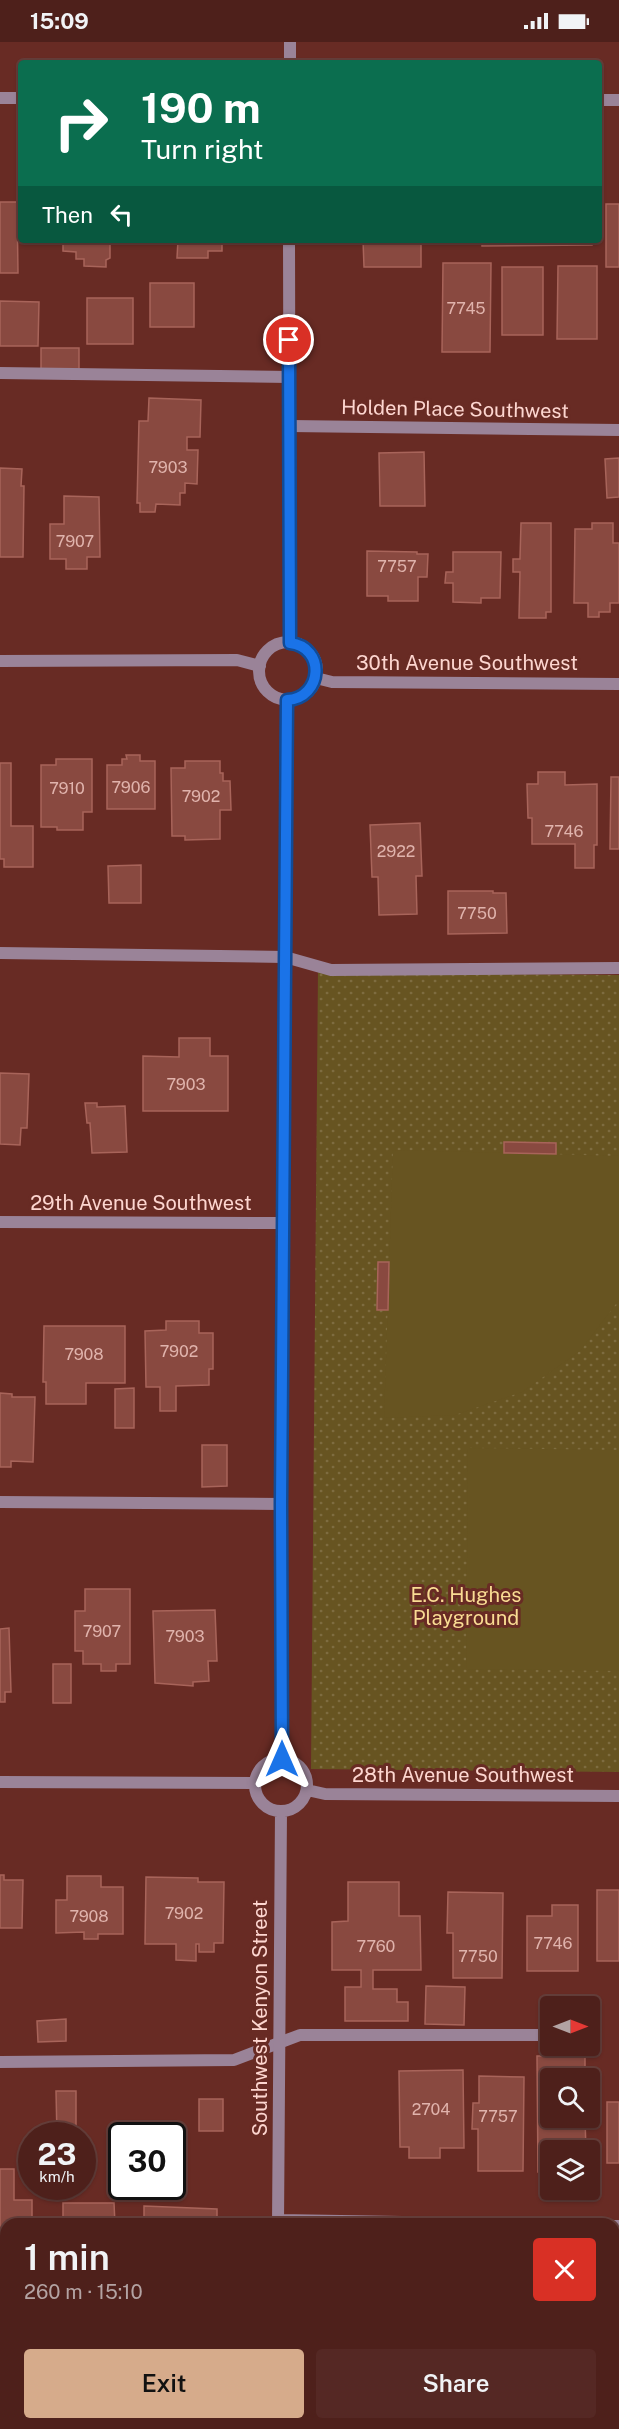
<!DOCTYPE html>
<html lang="en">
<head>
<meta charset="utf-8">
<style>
  body { margin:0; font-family:"Public Sans",sans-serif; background:#552824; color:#f1f3f6; height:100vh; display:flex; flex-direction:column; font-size:22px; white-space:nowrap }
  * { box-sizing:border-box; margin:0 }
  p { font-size:20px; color:#b3a3a3 }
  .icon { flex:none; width:33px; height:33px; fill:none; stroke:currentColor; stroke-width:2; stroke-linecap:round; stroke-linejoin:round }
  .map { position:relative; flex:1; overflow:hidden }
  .sheet { position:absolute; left:0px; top:2176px; width:620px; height:212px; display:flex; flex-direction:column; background:#4e201b; border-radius:18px 18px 0 0; box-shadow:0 2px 4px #0004,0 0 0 2px #653e3a }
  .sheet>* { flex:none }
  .hud { position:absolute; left:18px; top:18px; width:584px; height:183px; border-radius:6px; box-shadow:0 2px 4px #0004,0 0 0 2px #653e3a; background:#0b6e4f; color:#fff; overflow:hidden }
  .needle { width:39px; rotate:90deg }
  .fabs { position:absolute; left:540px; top:1954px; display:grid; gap:12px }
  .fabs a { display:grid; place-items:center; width:60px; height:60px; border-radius:6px; background:#4e201b; box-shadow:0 2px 4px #0004,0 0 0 2px #653e3a; font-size:30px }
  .speed { position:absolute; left:18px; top:2080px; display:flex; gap:12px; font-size:30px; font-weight:700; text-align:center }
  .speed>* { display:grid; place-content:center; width:78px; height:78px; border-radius:50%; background:#4e201b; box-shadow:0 2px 4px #0004,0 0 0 2px #653e3a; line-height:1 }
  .speed small { font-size:15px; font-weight:400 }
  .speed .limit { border:3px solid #111; border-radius:9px; background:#fff; color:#111 }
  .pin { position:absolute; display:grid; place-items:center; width:51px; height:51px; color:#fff; margin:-26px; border:3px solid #fff; border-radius:50%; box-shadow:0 2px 6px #0007 }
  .me { position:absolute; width:66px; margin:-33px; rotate:0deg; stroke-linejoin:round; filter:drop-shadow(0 0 4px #0008) }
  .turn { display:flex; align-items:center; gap:21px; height:126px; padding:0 24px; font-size:27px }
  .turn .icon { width:78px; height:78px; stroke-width:2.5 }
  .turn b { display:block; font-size:42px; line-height:51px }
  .then { display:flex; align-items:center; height:57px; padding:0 24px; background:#0003; gap:12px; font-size:22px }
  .round { display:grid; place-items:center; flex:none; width:63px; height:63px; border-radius:6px; background:#552824 }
  .overview { display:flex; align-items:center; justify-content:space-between; height:102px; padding:0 24px }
  h1 { font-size:36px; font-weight:600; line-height:45px }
  .button { display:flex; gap:12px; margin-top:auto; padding:12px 24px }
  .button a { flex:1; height:69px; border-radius:6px; background:#d6ab8b; color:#111; font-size:24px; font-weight:600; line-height:69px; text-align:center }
  .button a+a { background:#552824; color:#f1f3f6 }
  .status { display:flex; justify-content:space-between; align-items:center; height:42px; padding:0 30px; background:#4e201b; direction:ltr }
  .status svg { height:16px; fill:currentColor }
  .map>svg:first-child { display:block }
  .built { fill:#773129 }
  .green { fill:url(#green-dots) }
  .pitch { fill:#675421 }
  .building { fill:#894940; stroke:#a8645a; stroke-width:1.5 }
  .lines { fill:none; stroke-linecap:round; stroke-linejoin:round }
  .lane { stroke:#9a8398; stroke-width:12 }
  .street { stroke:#9a8398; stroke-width:12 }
  .route-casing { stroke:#114b97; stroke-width:15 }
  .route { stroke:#1a73e8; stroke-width:10 }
  .labels { text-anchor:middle; stroke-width:6; stroke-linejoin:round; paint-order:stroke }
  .number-label { font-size:16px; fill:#e0b3ac }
  .street-label { font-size:20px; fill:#fdd6d0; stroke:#682b24 }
  .park-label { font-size:20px; fill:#f9dc93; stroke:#682b24 }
</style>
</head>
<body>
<div class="status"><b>15:09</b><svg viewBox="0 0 49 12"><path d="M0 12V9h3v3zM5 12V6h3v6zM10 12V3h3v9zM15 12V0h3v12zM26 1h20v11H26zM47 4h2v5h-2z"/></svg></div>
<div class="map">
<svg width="619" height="2387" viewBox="0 0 619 2387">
  <defs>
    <pattern id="green-dots" width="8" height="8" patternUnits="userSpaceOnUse" patternTransform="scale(1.5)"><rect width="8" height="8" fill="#675421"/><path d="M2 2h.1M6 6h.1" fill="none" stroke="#7e6c40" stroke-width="1.8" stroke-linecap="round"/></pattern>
  </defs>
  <rect width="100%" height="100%" fill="#682b24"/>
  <!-- built -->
  <path class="built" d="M0 2347H6V2382H234V2387H0Z"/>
  <!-- green -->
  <path class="green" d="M318 928 335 931 619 933V1730L311 1727Z"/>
  <!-- pitch -->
  <path class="pitch" d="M393 1108 619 1114V1258L580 1309 522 1350 455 1373 384 1376Z
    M468 1406 619 1408V1629L466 1627Z"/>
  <!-- building -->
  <path class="building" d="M0 160H17L18 231H0Z
    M606 162H619V225H606Z
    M63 198H110V216L106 218V225L84 224V217H76V210L63 209Z
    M178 198H222V209H208V216H177Z
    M363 198H421V225H364Z
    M482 198H592V203L482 204Z
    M443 221H491L490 310H442Z
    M558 224H597V297H557Z
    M502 225H543V293H502Z
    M150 241H194V285H150Z
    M87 256H133V302H87Z
    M0 259 39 260 38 304H0Z
    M41 306H79V331H41Z
    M149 356 201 358 200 395H187V408H198L197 442 185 441V451H180V463L156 462 155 470H140V461H137L139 379H148Z
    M424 410 425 464H380L379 411Z
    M619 416V455L607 456 605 417Z
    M0 426 22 427 21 444H24L23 515H0Z
    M64 454 99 455 100 515H87V527H66V517H50V482H64Z
    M521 481H551V570H546V576H519L520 530H513V517H520Z
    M592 481H613V501H619V561H610V570H599V575H588V561H574L575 487H592Z
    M367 509 417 510V512H428L427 535H418V559H388V554H367Z
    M453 510H501L500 556H481V561L453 560V541H445L446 530H453Z
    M126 713H140V719H155V767H107V723H122V717H127Z
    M56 717H92V770H83V788H57V785H41V723H56Z
    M185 719H220V731H223V739H230L231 768H220V797L185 798V794H172L171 726H185Z
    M0 721H11V784H33V825H4V817H0Z
    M538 730H565V743L597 742V803H594V826H575V802H532V776H528L527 742H538Z
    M611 735H619V807H610Z
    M420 781 422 834H416L417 872 379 873 378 835H372L370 783Z
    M141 823V861H109L108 824Z
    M448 849H493V851H506L507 891 448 892Z
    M179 996H210V1014H228V1069H143V1014L179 1015Z
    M0 1031 29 1032 27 1086H21L20 1103 0 1102Z
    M85 1061H97V1065L125 1064 127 1110 92 1111 90 1081H87Z
    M504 1100 556 1101V1112L504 1111Z
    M378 1220H389L388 1268H377Z
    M166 1279H199V1291H213V1327H209V1343L176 1344V1369H160V1345H146L145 1289 166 1288Z
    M44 1284H125V1341H86V1362H46V1340H43Z
    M134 1346V1386H115V1347Z
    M0 1351 12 1352V1355H35L33 1420 11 1419V1425H0Z
    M202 1403H227V1444L202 1445Z
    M85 1547H130V1622H116V1629H101V1622H83V1609H75V1569H85Z
    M215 1568 217 1619H208L209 1639 193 1640V1644L155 1641 153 1569Z
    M9 1586 11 1650H5V1660H0V1587Z
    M53 1622H71V1661H53Z
    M0 1833H4V1838H23L22 1886H0Z
    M67 1834H101V1845H123V1892H98V1897H84V1890L56 1891V1858H67Z
    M146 1835 198 1836V1840H224L223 1901H214V1910H199V1902H196V1919L176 1918V1902H145Z
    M348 1840H399V1874H420L421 1928H373V1947H397V1960H408V1979H345V1945H361V1928H332V1880L348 1879Z
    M597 1848H619V1919H597Z
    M448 1850 503 1851 502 1936H453V1891H447Z
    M552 1863H578V1929H527V1874H552Z
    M426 1944 465 1945 464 1983 425 1982Z
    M66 1977V1999L38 2000 37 1979Z
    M537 2014H585V2037H550V2076H585L586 2109H550V2130H538Z
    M463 2028 464 2106H440V2116H409V2105H400L399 2029Z
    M479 2034 524 2035 523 2129H478V2087H472L473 2061H479Z
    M56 2049H76V2094H57Z
    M199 2057H223V2089H199Z
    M607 2060H619V2121H607Z
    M0 2127H14V2158H32V2182H6V2207H3V2203H0Z
    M63 2161H114L115 2182H63Z
    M144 2164 217 2167V2182H153V2178L144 2177Z"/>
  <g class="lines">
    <!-- lane -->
    <path class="lane" d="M0 331 290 335
      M290 384 619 388
      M0 911 285 915 331 928 619 926
      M0 1460 281 1462
      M590 1993H591
      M0 2020 234 2018 300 1993H550
      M524 2387 526 2382"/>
    <!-- street -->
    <path class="street" d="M290 21V0
      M0 56H21
      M598 58H619
      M289 198 290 601
      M259 629a29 29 0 1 1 58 0a29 29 0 1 1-58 0Z
      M0 619 237 618 260 624
      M316 636 332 640 619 642
      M0 1180 283 1181
      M255 1743a26 26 0 1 1 52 0a26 26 0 1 1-52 0Z
      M282 1717 281 1462 287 658
      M0 1740 255 1741
      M307 1748 325 1752 619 1754
      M279 2178 519 2182
      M278 2182 281 1769
      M614 2184H619
      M0 2296H6
      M278 2382V2387"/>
  </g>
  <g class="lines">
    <defs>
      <path id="route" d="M282 1717 281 1462 287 658C323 656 326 605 290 601L289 298"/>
    </defs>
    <!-- route casing -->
    <use href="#route" class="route-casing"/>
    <!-- route -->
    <use href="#route" class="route"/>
  </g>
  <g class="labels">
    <!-- number labels -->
    <g class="number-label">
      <text x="466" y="272">7745</text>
      <text x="168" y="431">7903</text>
      <text x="75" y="505">7907</text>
      <text x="397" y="530">7757</text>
      <text x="131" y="751">7906</text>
      <text x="67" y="752">7910</text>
      <text x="201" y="760">7902</text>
      <text x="564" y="795">7746</text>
      <text x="396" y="815">2922</text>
      <text x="477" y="877">7750</text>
      <text x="186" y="1048">7903</text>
      <text x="179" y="1315">7902</text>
      <text x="84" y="1318">7908</text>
      <text x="102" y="1595">7907</text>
      <text x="185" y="1600">7903</text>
      <text x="184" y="1877">7902</text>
      <text x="89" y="1880">7908</text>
      <text x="553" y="1907">7746</text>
      <text x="376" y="1910">7760</text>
      <text x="478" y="1920">7750</text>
      <text x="431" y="2073">2704</text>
      <text x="498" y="2080">7757</text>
    </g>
    <!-- street labels -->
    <g class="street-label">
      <text transform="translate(455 367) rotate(1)" y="7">Holden Place Southwest</text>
      <text x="467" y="628">30th Avenue Southwest</text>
      <text x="141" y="1168">29th Avenue Southwest</text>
      <text x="463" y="1740">28th Avenue Southwest</text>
      <text transform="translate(260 1976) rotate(-90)" y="7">Southwest Kenyon Street</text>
    </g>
    <!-- park labels -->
    <g class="park-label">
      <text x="466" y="1560">E.C. Hughes<tspan x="466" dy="23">Playground</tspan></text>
    </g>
  </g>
</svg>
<div class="fabs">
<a><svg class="needle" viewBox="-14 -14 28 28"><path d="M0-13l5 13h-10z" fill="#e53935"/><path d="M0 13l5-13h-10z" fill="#b3a3a3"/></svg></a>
<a><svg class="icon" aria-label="search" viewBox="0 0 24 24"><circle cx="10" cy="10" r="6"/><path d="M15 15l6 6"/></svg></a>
<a><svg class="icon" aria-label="layers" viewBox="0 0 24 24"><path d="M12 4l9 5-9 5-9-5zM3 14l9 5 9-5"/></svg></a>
</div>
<div class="speed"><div>23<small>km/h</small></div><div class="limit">30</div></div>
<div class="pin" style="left:289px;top:298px;background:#d93025"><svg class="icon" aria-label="arrive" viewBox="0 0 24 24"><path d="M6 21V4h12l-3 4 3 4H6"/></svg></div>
<svg class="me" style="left:282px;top:1717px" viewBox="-20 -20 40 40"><path d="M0-17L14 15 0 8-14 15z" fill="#1a73e8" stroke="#fff" stroke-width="4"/></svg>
<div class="hud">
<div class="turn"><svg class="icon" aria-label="right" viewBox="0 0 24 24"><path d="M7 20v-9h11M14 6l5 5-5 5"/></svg><div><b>190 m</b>Turn right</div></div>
<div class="then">Then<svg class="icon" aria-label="left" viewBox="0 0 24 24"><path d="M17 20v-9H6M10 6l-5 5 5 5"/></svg></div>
</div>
<section class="sheet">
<div class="overview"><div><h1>1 min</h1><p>260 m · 15:10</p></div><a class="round" style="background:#d93025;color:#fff"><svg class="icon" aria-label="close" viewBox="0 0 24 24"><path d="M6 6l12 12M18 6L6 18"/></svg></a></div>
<div class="button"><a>Exit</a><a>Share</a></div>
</section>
</div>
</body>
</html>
